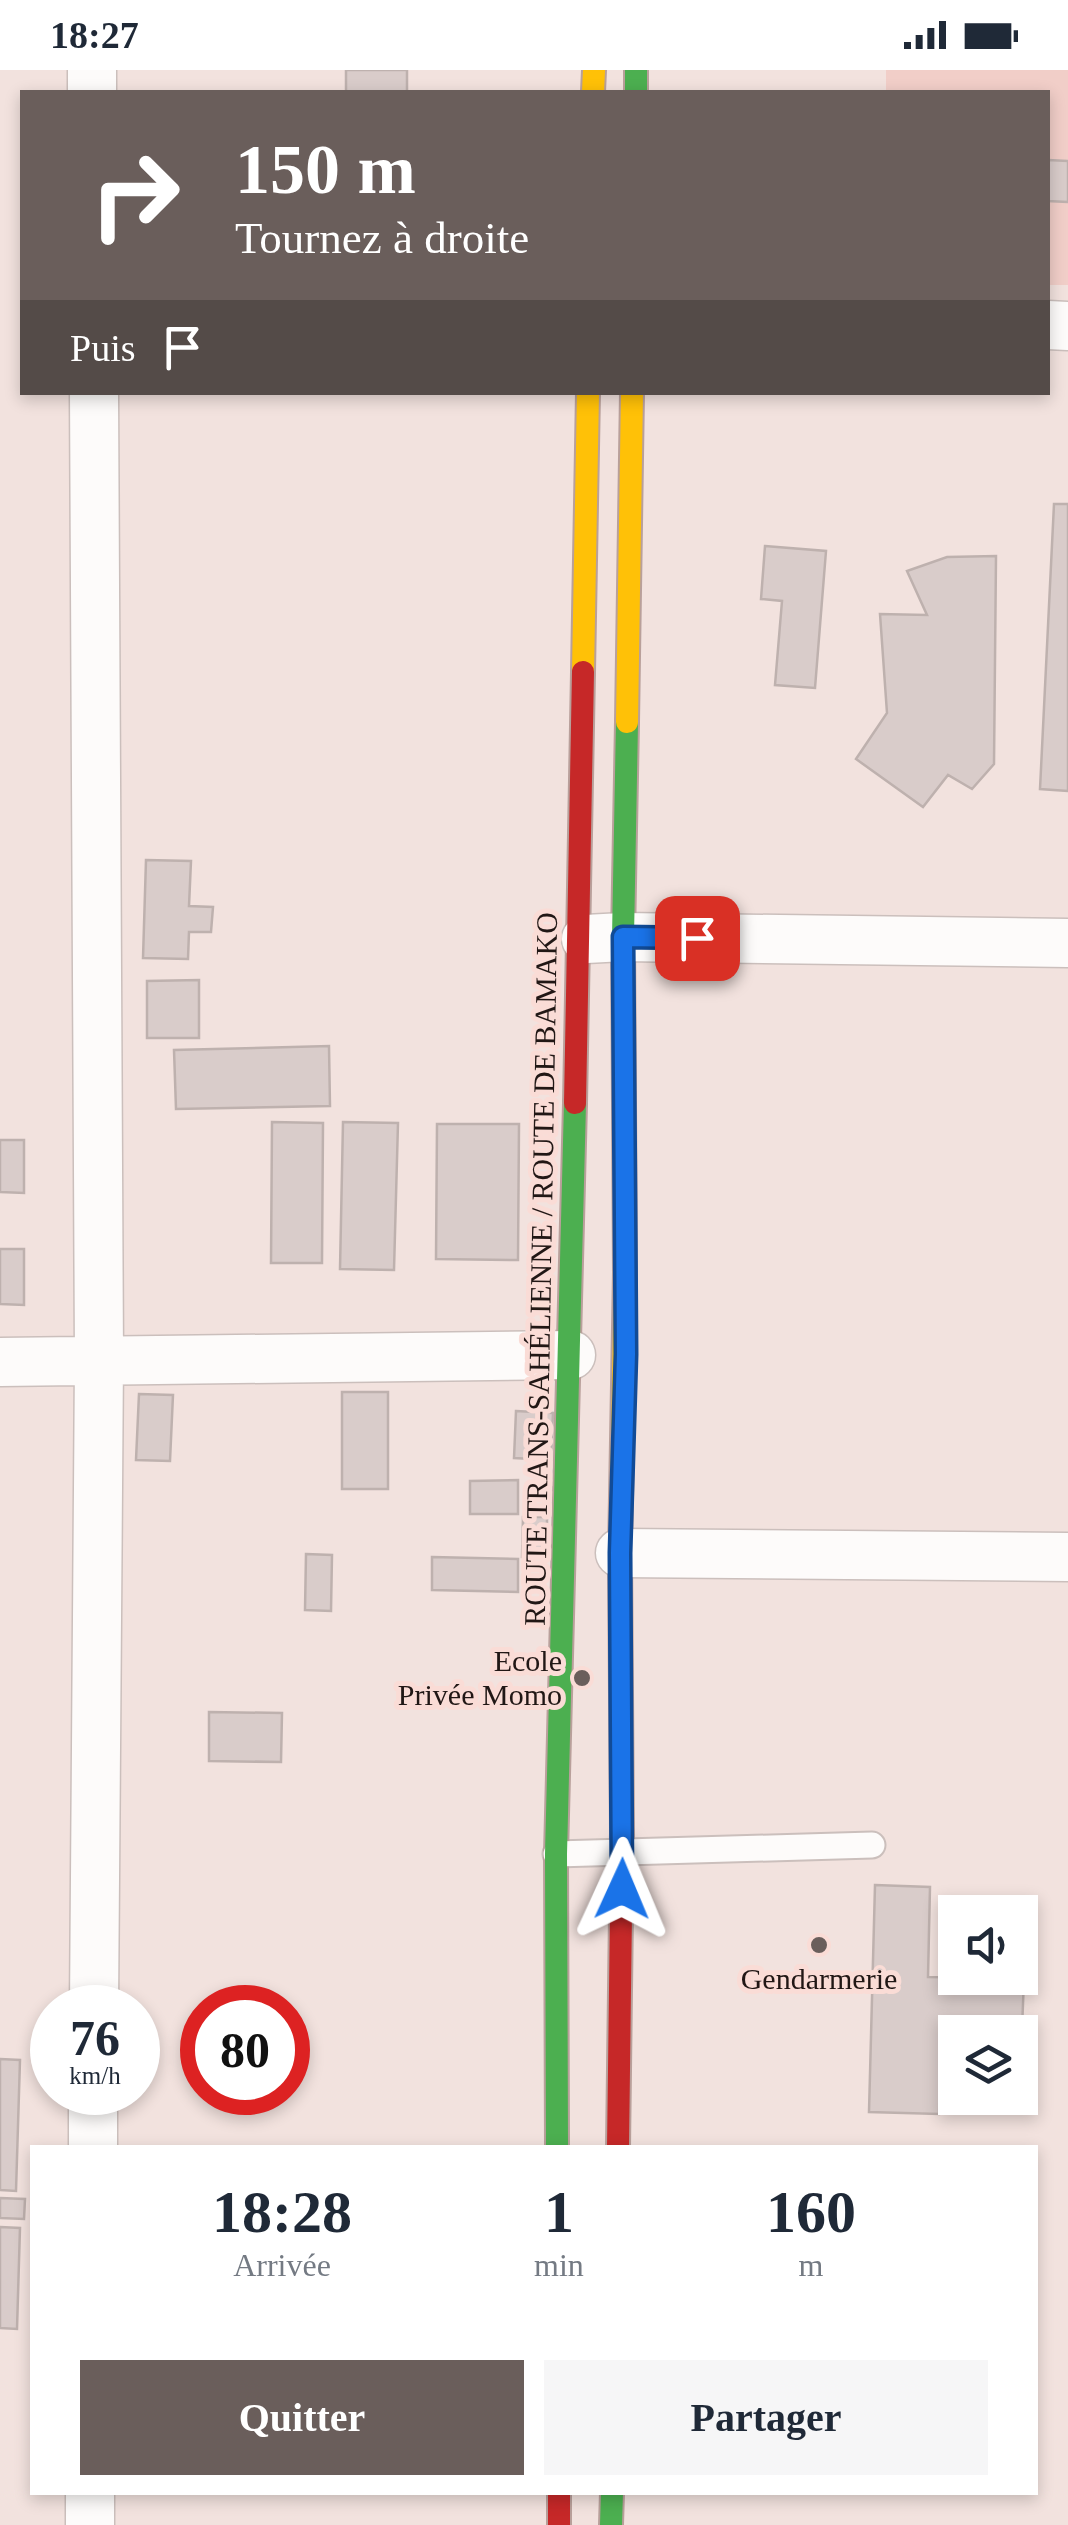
<!DOCTYPE html>
<html lang="fr">
<head>
<meta charset="utf-8">
<style>
  body { margin:0; font-family:Georgia,serif; background:#f6f6f7; color:#1f2937; height:100vh; display:flex; flex-direction:column; font-size:38px; white-space:nowrap }
  * { box-sizing:border-box; margin:0 }
  p { font-size:32px; color:#747a83 }
  .icon { flex:none; width:55px; height:55px; fill:none; stroke:currentColor; stroke-width:2; stroke-linecap:round; stroke-linejoin:round }
  .map { position:relative; flex:1; overflow:hidden }
  .sheet { position:absolute; left:30px; top:2075px; width:1008px; height:350px; display:flex; flex-direction:column; background:#fff; border-radius:0px; box-shadow:0 5px 15px #0003 }
  .sheet>* { flex:none }
  .banner { position:absolute; left:20px; top:20px; width:1030px; height:305px; border-radius:0px; box-shadow:0 5px 15px #0003; background:#6a5e5b; color:#fff; overflow:hidden }
  .controls { position:absolute; left:938px; top:1825px; display:grid; gap:20px }
  .controls a { display:grid; place-items:center; width:100px; height:100px; border-radius:0px; background:#fff; box-shadow:0 5px 15px #0003; font-size:50px }
  .speed { position:absolute; left:30px; top:1915px; display:flex; gap:20px; font-size:50px; font-weight:700; text-align:center }
  .speed>* { display:grid; place-content:center; width:130px; height:130px; border-radius:50%; background:#fff; box-shadow:0 5px 15px #0003; line-height:1 }
  .speed small { font-size:25px; font-weight:400 }
  .speed .limit { border:15px solid #d22; background:#fff; color:#111 }
  .pin { position:absolute; display:grid; place-items:center; width:85px; height:85px; color:#fff; margin:-42px; border-radius:20px; box-shadow:0 5px 15px #0006 }
  .me { position:absolute; width:110px; margin:-55px; rotate:1deg; stroke-linejoin:round; filter:drop-shadow(0 0 8px #0008) }
  .turn { display:flex; align-items:center; gap:35px; height:210px; padding:0 50px; font-size:45px }
  .turn .icon { width:130px; height:130px; stroke-width:2.5 }
  .turn b { display:block; font-size:70px; line-height:85px }
  .then { display:flex; align-items:center; height:95px; padding:0 50px; background:#0003; gap:20px; font-size:38px }
  .eta { display:flex; justify-content:space-evenly; align-items:center; height:170px; text-align:center }
  .eta b { font-size:60px; font-weight:800; line-height:70px }
  .primary-button { display:flex; gap:20px; margin-top:auto; padding:20px 50px }
  .primary-button a { flex:1; height:115px; border-radius:0px; background:#6a5e5b; color:#fff; font-size:40px; font-weight:800; line-height:115px; text-align:center }
  .primary-button a+a { background:#f6f6f7; color:#1f2937 }
  .status { display:flex; justify-content:space-between; align-items:center; height:70px; padding:0 50px; background:#fff; direction:ltr }
  .status svg { height:28px; fill:currentColor }
  .map>svg:first-child { display:block }
  .green { fill:#f1cec8 }
  .building { fill:#d9ccca; stroke:#beb1ae; stroke-width:2.5 }
  .lines { fill:none; stroke-linecap:round; stroke-linejoin:round }
  .lane-casing { stroke:#cbbfbc; stroke-width:29 }
  .street-casing { stroke:#cbbfbc; stroke-width:51 }
  .fast-casing { stroke:#b9a09b; stroke-width:26 }
  .slow-casing { stroke:#b9a09b; stroke-width:26 }
  .jam-casing { stroke:#b9a09b; stroke-width:26 }
  .lane { stroke:#fdfbfa; stroke-width:25 }
  .street { stroke:#fdfbfa; stroke-width:48 }
  .fast { stroke:#4caf50; stroke-width:22 }
  .slow { stroke:#ffc107; stroke-width:22 }
  .jam { stroke:#c62828; stroke-width:22 }
  .route-casing { stroke:#114b97; stroke-width:25 }
  .route { stroke:#1a73e8; stroke-width:18 }
  .poi-dot { fill:#6a5e5b; stroke:#fadcd6; stroke-width:4 }
  .labels { text-anchor:middle; stroke-width:10; stroke-linejoin:round; paint-order:stroke }
  .street-label { font-size:30px; fill:#211715; stroke:#fadcd6 }
  .poi-label { font-size:30px; fill:#211715; stroke:#fadcd6; text-anchor:end }
</style>
</head>
<body>
<div class="status"><b>18:27</b><svg viewBox="0 0 49 12"><path d="M0 12V9h3v3zM5 12V6h3v6zM10 12V3h3v9zM15 12V0h3v12zM26 1h20v11H26zM47 4h2v5h-2z"/></svg></div>
<div class="map">
<svg width="1068" height="2455" viewBox="0 0 1068 2455">
  <rect width="100%" height="100%" fill="#f2e2de"/>
  <!-- green -->
  <path class="green" d="M886 0H1068V215H1048V22H886Z"/>
  <!-- building -->
  <path class="building" d="M346 0H407V22H346Z
    M1048 90 1068 91V132L1048 131Z
    M1054 434H1068V721L1040 719Z
    M765 476 826 481 815 618 775 615 782 531 761 529Z
    M996 486 994 694 972 719 948 705 923 737 856 689 887 643 880 544 927 545 907 501 947 487Z
    M146 790 191 791 189 836 213 837 211 862H189L188 889 143 888Z
    M199 910V968H147V911Z
    M329 976 330 1036 176 1039 174 980Z
    M272 1052 323 1053 322 1193H271Z
    M343 1052 398 1053 394 1200 340 1199Z
    M437 1054H519L518 1190 436 1189Z
    M0 1070H24V1123L0 1122Z
    M0 1179H24V1235L0 1234Z
    M342 1322H388V1419H342Z
    M139 1324 173 1325 170 1391 136 1390Z
    M516 1341 553 1343 551 1390 514 1388Z
    M518 1410V1444H470V1411Z
    M523 1447H547V1487H522Z
    M306 1484 332 1485 331 1541 305 1540Z
    M432 1487 518 1489V1522L432 1520Z
    M209 1642 282 1643 281 1692 209 1691Z
    M875 1815 930 1817 928 1907 1024 1908 1022 1960 941 1957 939 2044 869 2042Z
    M0 1989 20 1990 16 2121 0 2120Z
    M0 2128 25 2129 24 2149 0 2148Z
    M0 2157 20 2158 17 2259 0 2258Z"/>
  <g class="lines">
    <defs>
      <path id="lane" d="M556 1784 872 1775"/>
      <path id="street" d="M92 0V22
        M1048 255 1068 256
        M94 322 99 1289 94 1938
        M586 869 623 867 1068 873
        M0 1292 571 1285
        M620 1483 1068 1487
        M93 2078V2022
        M90 2455V2422"/>
      <path id="fast" d="M636 0V22
        M625 1202 623 867 627 652
        M557 2078 556 1784 575 1033
        M611 2455 612 2422"/>
      <path id="slow" d="M593 22 594 0
        M583 602 588 322
        M627 652 632 322
        M622 1763 620 1483 625 1202"/>
      <path id="jam" d="M575 1033 583 602
        M618 2078 622 1763
        M559 2422V2455"/>
    </defs>
    <!-- lane casing -->
    <use href="#lane" class="lane-casing"/>
    <!-- street casing -->
    <use href="#street" class="street-casing"/>
    <!-- fast casing -->
    <use href="#fast" class="fast-casing"/>
    <!-- slow casing -->
    <use href="#slow" class="slow-casing"/>
    <!-- jam casing -->
    <use href="#jam" class="jam-casing"/>
    <!-- lane -->
    <use href="#lane" class="lane"/>
    <!-- street -->
    <use href="#street" class="street"/>
    <!-- fast -->
    <use href="#fast" class="fast"/>
    <!-- slow -->
    <use href="#slow" class="slow"/>
    <!-- jam -->
    <use href="#jam" class="jam"/>
  </g>
  <g class="lines">
    <defs>
      <path id="route" d="M622 1819 620 1483 626 1284 623 867 697 868"/>
    </defs>
    <!-- route casing -->
    <use href="#route" class="route-casing"/>
    <!-- route -->
    <use href="#route" class="route"/>
  </g>
  <!-- markers -->
  <g class="poi-dot">
    <circle cx="582" cy="1608" r="10"/>
    <circle cx="819" cy="1875" r="10"/>
  </g>
  <g class="labels">
    <!-- street labels -->
    <g class="street-label">
      <text transform="translate(541 1199) rotate(-89)" y="10">ROUTE TRANS-SAHÉLIENNE / ROUTE DE BAMAKO</text>
    </g>
    <!-- poi labels -->
    <g class="poi-label">
      <text x="562" y="1601">Ecole<tspan x="562" dy="34">Privée Momo</tspan></text>
      <text x="819" y="1919" text-anchor="middle">Gendarmerie</text>
    </g>
  </g>
</svg>
<div class="controls">
<a><svg class="icon" aria-label="sound" viewBox="0 0 24 24"><path d="M4 9h4l5-4v14l-5-4H4zM17 9q2 3 0 6"/></svg></a>
<a><svg class="icon" aria-label="layers" viewBox="0 0 24 24"><path d="M12 4l9 5-9 5-9-5zM3 14l9 5 9-5"/></svg></a>
</div>
<div class="speed"><div>76<small>km/h</small></div><div class="limit">80</div></div>
<div class="pin" style="left:697px;top:868px;background:#d93025"><svg class="icon" aria-label="arrive" viewBox="0 0 24 24"><path d="M6 21V4h12l-3 4 3 4H6"/></svg></div>
<svg class="me" style="left:622px;top:1819px" viewBox="-20 -20 40 40"><path d="M0-17L14 15 0 8-14 15z" fill="#1a73e8" stroke="#fff" stroke-width="4"/></svg>
<div class="banner">
<div class="turn"><svg class="icon" aria-label="right" viewBox="0 0 24 24"><path d="M7 20v-9h11M14 6l5 5-5 5"/></svg><div><b>150 m</b>Tournez à droite</div></div>
<div class="then">Puis<svg class="icon" aria-label="arrive" viewBox="0 0 24 24"><path d="M6 21V4h12l-3 4 3 4H6"/></svg></div>
</div>
<section class="sheet">
<div class="eta">
<div><b>18:28</b><p>Arrivée</p></div>
<div><b>1</b><p>min</p></div>
<div><b>160</b><p>m</p></div>
</div>
<div class="primary-button"><a>Quitter</a><a>Partager</a></div>
</section>
</div>
</body>
</html>
